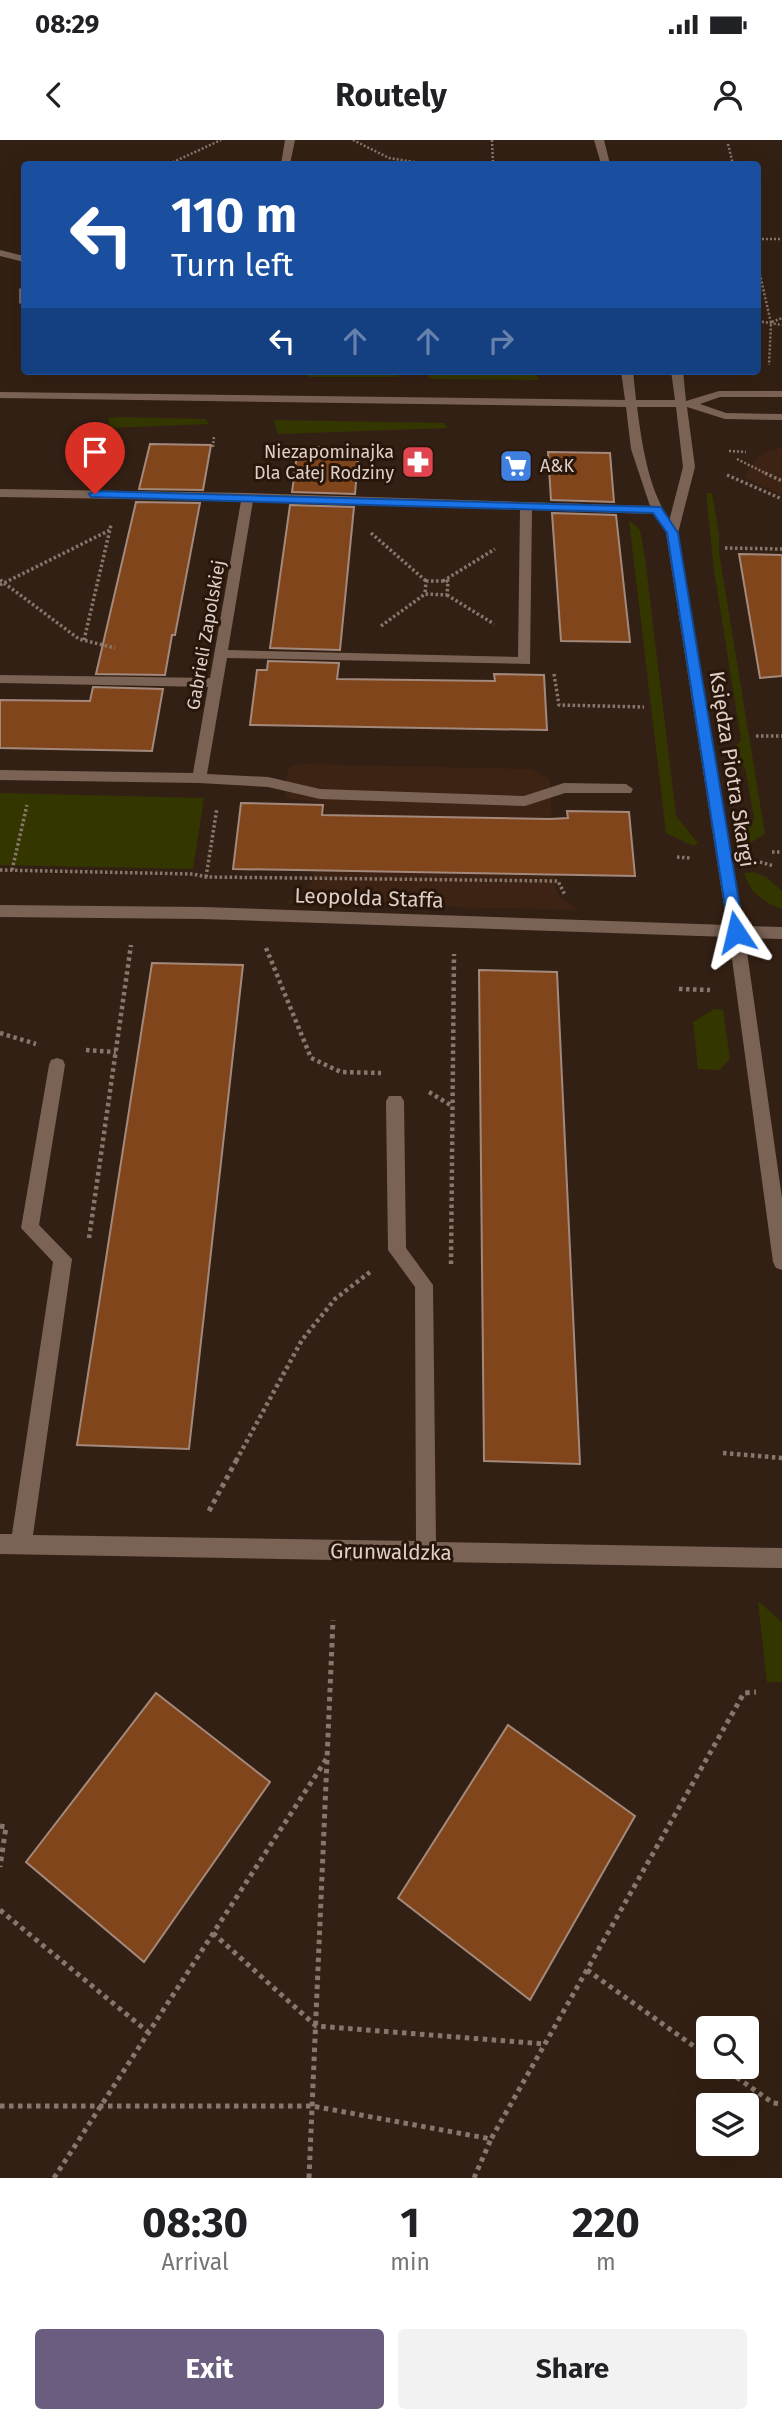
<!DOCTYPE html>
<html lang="en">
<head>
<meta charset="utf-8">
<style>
  body { margin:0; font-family:"Fira Sans",sans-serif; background:#f2f2f2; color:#202124; height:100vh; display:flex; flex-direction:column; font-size:26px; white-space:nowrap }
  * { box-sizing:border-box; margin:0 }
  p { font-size:23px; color:#757577 }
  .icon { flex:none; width:38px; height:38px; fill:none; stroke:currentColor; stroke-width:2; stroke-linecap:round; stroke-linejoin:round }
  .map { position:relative; height:2038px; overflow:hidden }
  .drawer { display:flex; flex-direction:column; background:#fff; flex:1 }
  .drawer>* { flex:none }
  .hud { position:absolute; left:21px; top:21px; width:740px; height:214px; border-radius:7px; box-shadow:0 7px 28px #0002; background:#1a4fa0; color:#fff; overflow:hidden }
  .tools { position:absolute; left:696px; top:1876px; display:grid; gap:14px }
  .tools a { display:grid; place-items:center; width:63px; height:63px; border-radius:7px; background:#fff; box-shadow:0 7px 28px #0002; font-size:35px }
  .pin { position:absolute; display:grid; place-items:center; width:60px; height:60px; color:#fff; margin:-72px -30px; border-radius:50% 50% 50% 0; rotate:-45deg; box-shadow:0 0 7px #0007 }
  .pin .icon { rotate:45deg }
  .me { position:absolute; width:77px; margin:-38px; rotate:350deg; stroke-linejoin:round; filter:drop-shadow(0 0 5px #0008) }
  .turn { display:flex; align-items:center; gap:24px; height:147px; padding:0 35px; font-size:32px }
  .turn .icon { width:91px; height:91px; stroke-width:2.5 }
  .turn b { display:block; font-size:49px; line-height:60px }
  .lanes { display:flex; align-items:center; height:66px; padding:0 35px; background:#0003; justify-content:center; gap:35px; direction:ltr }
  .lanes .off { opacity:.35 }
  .eta { display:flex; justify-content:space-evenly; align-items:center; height:119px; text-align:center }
  .eta b { font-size:42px; font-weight:700; line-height:49px }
  .action { display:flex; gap:14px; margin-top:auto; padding:14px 35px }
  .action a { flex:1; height:80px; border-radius:7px; background:#6b5d7f; color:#fff; font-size:28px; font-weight:700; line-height:80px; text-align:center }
  .action a+a { background:#f2f2f2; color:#202124 }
  .status { display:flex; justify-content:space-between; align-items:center; height:49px; padding:0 35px; background:#fff; direction:ltr }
  .status svg { height:19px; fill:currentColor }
  header { display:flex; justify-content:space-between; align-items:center; height:91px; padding:0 35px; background:#fff; font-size:32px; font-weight:700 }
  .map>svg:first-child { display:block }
  .built { fill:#3d2313 }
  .green { fill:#343600 }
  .building { fill:#81451c; stroke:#a3897b; stroke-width:2 }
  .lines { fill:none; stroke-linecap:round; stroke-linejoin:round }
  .path-far3 { stroke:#87766c; stroke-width:2.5; stroke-dasharray:2 2; stroke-linecap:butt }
  .path-far2 { stroke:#87766c; stroke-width:3.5; stroke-dasharray:2.5 2.5; stroke-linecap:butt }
  .path-far1 { stroke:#87766c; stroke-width:4.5; stroke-dasharray:3.5 3.5; stroke-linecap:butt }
  .path { stroke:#87766c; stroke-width:5; stroke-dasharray:4.5 4.5; stroke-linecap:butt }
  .minor { fill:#7a6355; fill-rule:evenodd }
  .route { fill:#1a73e8; stroke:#114b97; stroke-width:2 }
  .labels { text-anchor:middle; stroke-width:6; stroke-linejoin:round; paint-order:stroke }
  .far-poi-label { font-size:18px; fill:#ddcfc7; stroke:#29160a; text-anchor:end }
  .far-street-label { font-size:18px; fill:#ddcfc7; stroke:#29160a }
  .street-label { font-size:21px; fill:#ddcfc7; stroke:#29160a }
</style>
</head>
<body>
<div class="status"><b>08:29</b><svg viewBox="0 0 49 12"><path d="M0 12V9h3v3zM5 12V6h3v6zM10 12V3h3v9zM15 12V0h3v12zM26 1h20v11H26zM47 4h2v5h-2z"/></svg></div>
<header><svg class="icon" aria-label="back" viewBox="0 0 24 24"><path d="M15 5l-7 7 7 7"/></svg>Routely<svg class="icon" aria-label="person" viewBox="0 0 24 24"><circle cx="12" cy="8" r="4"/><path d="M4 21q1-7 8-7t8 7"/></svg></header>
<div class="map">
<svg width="782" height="2038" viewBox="0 0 782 2038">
  <rect width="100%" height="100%" fill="#332014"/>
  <!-- built -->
  <path class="built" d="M782 307V355L744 337 756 319 765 312Z
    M300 624 532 629 550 640 555 746 560 758 578 770 285 763 305 753 313 742 319 663 285 658 288 628Z"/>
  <!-- green -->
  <path class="green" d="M140 231H238L239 235H142Z
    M307 231H396L399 237H309L305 232Z
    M535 231 539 240 432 239 427 237 430 235Z
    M122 277 205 279 209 284 109 288V278Z
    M276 280 444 283 448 288 278 294 274 282Z
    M706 353H712L719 395V412L765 694 750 703 739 705 754 679 745 627 728 615 741 600 714 430Z
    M629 380 640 390 645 418 676 676 698 703 693 706 666 693Z
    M0 653 204 658 193 729 0 725Z
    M753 732 766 737 782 751V769C763 762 750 753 744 733Z
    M714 869 723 870 730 919 719 930 698 929 693 882Z
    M758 1461 782 1482V1542H767Z"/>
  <!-- building -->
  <path class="building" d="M150 304 211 305 203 350 139 349Z
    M298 307 359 308 355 354 292 352Z
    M548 312 610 313 614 362 551 360Z
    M136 362 200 363 175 495H172L165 535 96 534Z
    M290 365 354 367 340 510 270 508Z
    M552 373 616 375 630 502 561 501Z
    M739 414 782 415V536L760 538Z
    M268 521 339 523 337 539 495 541 494 534 544 535 547 590 250 585 257 530H267Z
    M93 547 163 549 152 611 0 608V560L90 561Z
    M241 663 323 665 322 675 550 679 568 678 567 671 629 672 635 736 233 729Z
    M152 823 243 825 189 1309 77 1305Z
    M479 830 557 832 580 1324 484 1321Z
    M156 1553 270 1642 144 1822 26 1722Z
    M508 1585 635 1676 530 1860 398 1758Z"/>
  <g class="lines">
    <!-- path-far3 -->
    <path class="path-far3" d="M353 0 389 18 427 24
      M492 0 493 24
      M728 4 733 24
      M169 24 221 0
      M758 99H782
      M758 126 771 183 769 225
      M758 181 782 185
      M772 182 782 178
      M213 307 214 296
      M729 311 746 312
      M737 319 769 335"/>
    <!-- path-far2 -->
    <path class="path-far2" d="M765 333 782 341
      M727 335 782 359
      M371 393 426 441
      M725 408 782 409
      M0 440 79 499 115 508
      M426 441H448L447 455 425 454Z
      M443 441 495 409
      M0 445 110 390
      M447 455 494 484
      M381 486 425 454
      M84 500 111 385
      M554 534 559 565 644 567
      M756 596H782
      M772 712H782
      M677 717 690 718
      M760 722 774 726
      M0 730 193 734 206 737 558 741 565 755
      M12 730 27 665
      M206 737 217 668"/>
    <!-- path-far1 -->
    <path class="path-far1" d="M266 808 311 918 341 932 381 933
      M679 849 710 850
      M0 893 36 904
      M86 910 116 912
      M429 952 452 966
      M89 1098 131 805
      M451 1124 454 814
      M723 1313 782 1318
      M236 1321 302 1200 335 1159 370 1132"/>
    <!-- path -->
    <path class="path" d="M209 1371 237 1319
      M0 1686 6 1687 0 1727
      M0 1770 148 1892
      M213 1793 316 1886 545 1904
      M587 1830 709 1917
      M722 1927 773 1963 782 1964
      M0 1966H312L491 1999 744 1553 756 1552
      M54 2038 327 1618
      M309 2038 333 1480
      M474 2038 491 1999"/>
    <!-- minor -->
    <path class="minor" d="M285 0H295L290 24H281Z
      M594 0H604L610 24H601Z
      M0 110 24 116V122L0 116Z
      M24 146V166L19 163V149Z
      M621 231H633L636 260H675L671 231H683L686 261 719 251H782V257H720L700 264 726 273 782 274V280L725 279 687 267 695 327 678 393 743 786 782 787V799L745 798 782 1058V1130L776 1128 773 1122 729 797 203 779 0 777V765L203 767 727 785 666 393 683 327 676 267H637C642 304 648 348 669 379L667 382H659L653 374 532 370 530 524 227 518 207 634 268 637 320 649 524 656 564 643 626 644 633 649 631 653H565L525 666 320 659 268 647 199 643 0 640V630L193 633 208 547 0 543V535L210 538 241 361 0 357V349L248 353 650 366 631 309 626 267 0 258V252L625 260ZM253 361 520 369 518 517 228 510Z
      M57 918 63 920 65 925 39 1085 72 1119 33 1395 416 1401 415 1147 388 1110 386 961 389 956H401L404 961 406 1108 433 1145 436 1402 782 1408V1428L0 1414V1394H12L53 1122 21 1088 49 925 51 920Z"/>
  </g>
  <!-- route -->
  <path class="route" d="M95 351 661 367 678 393 744 792 741 796H731L729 792 667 393 653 373 91 357 89 354Z"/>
  <!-- icons -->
  <defs>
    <symbol id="pharmacy-square" viewBox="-11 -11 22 22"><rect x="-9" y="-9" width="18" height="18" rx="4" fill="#e0444e" stroke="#29160a"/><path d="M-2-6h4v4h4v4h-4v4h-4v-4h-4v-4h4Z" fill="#fff"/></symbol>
    <symbol id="supermarket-square" viewBox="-11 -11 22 22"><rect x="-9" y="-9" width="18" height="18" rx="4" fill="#3f7fe0" stroke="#29160a"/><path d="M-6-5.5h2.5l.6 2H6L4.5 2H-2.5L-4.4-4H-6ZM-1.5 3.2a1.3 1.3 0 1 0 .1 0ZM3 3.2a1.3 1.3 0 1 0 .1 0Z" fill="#fff"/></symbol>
  </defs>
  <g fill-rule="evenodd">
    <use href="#pharmacy-square" x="399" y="303" width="38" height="38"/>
    <use href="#supermarket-square" x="497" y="307" width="38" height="38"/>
  </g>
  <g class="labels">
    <!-- far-poi labels -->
    <g class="far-poi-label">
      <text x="394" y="318">Niezapominajka<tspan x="394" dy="21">Dla Całej Rodziny</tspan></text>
      <text x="540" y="332" text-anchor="start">A&amp;K</text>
    </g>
    <!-- far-street labels -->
    <g class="far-street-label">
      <text transform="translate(206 495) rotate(-80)" y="6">Gabrieli Zapolskiej</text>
    </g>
    <!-- street labels -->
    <g class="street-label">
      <text transform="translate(732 629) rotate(81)" y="7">Księdza Piotra Skargi</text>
      <text transform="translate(369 758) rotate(2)" y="7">Leopolda Staffa</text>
      <text transform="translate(391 1412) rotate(1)" y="7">Grunwaldzka</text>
    </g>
  </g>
</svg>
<div class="tools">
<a><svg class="icon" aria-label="search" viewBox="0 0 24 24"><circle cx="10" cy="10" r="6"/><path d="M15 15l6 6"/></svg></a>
<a><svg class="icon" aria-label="layers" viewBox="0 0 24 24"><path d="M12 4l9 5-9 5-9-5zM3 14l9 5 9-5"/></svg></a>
</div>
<div class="pin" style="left:95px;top:354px;background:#d93025"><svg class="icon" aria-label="arrive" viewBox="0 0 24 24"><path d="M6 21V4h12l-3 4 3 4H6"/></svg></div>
<svg class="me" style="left:736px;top:792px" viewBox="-20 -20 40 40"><path d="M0-17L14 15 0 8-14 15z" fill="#1a73e8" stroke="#fff" stroke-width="4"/></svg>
<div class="hud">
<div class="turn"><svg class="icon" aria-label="left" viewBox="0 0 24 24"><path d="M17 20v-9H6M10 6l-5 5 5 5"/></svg><div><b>110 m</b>Turn left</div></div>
<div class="lanes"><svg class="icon" aria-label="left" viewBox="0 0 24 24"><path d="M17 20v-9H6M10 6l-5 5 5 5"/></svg><svg class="icon off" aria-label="ahead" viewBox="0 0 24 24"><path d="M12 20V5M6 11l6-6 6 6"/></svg><svg class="icon off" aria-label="ahead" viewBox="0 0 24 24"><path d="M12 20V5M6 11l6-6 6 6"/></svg><svg class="icon off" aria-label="right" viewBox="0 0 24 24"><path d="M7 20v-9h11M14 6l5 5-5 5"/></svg></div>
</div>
</div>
<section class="drawer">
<div class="eta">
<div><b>08:30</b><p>Arrival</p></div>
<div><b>1</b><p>min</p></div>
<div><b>220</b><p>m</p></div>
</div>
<div class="action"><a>Exit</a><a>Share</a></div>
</section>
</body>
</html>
